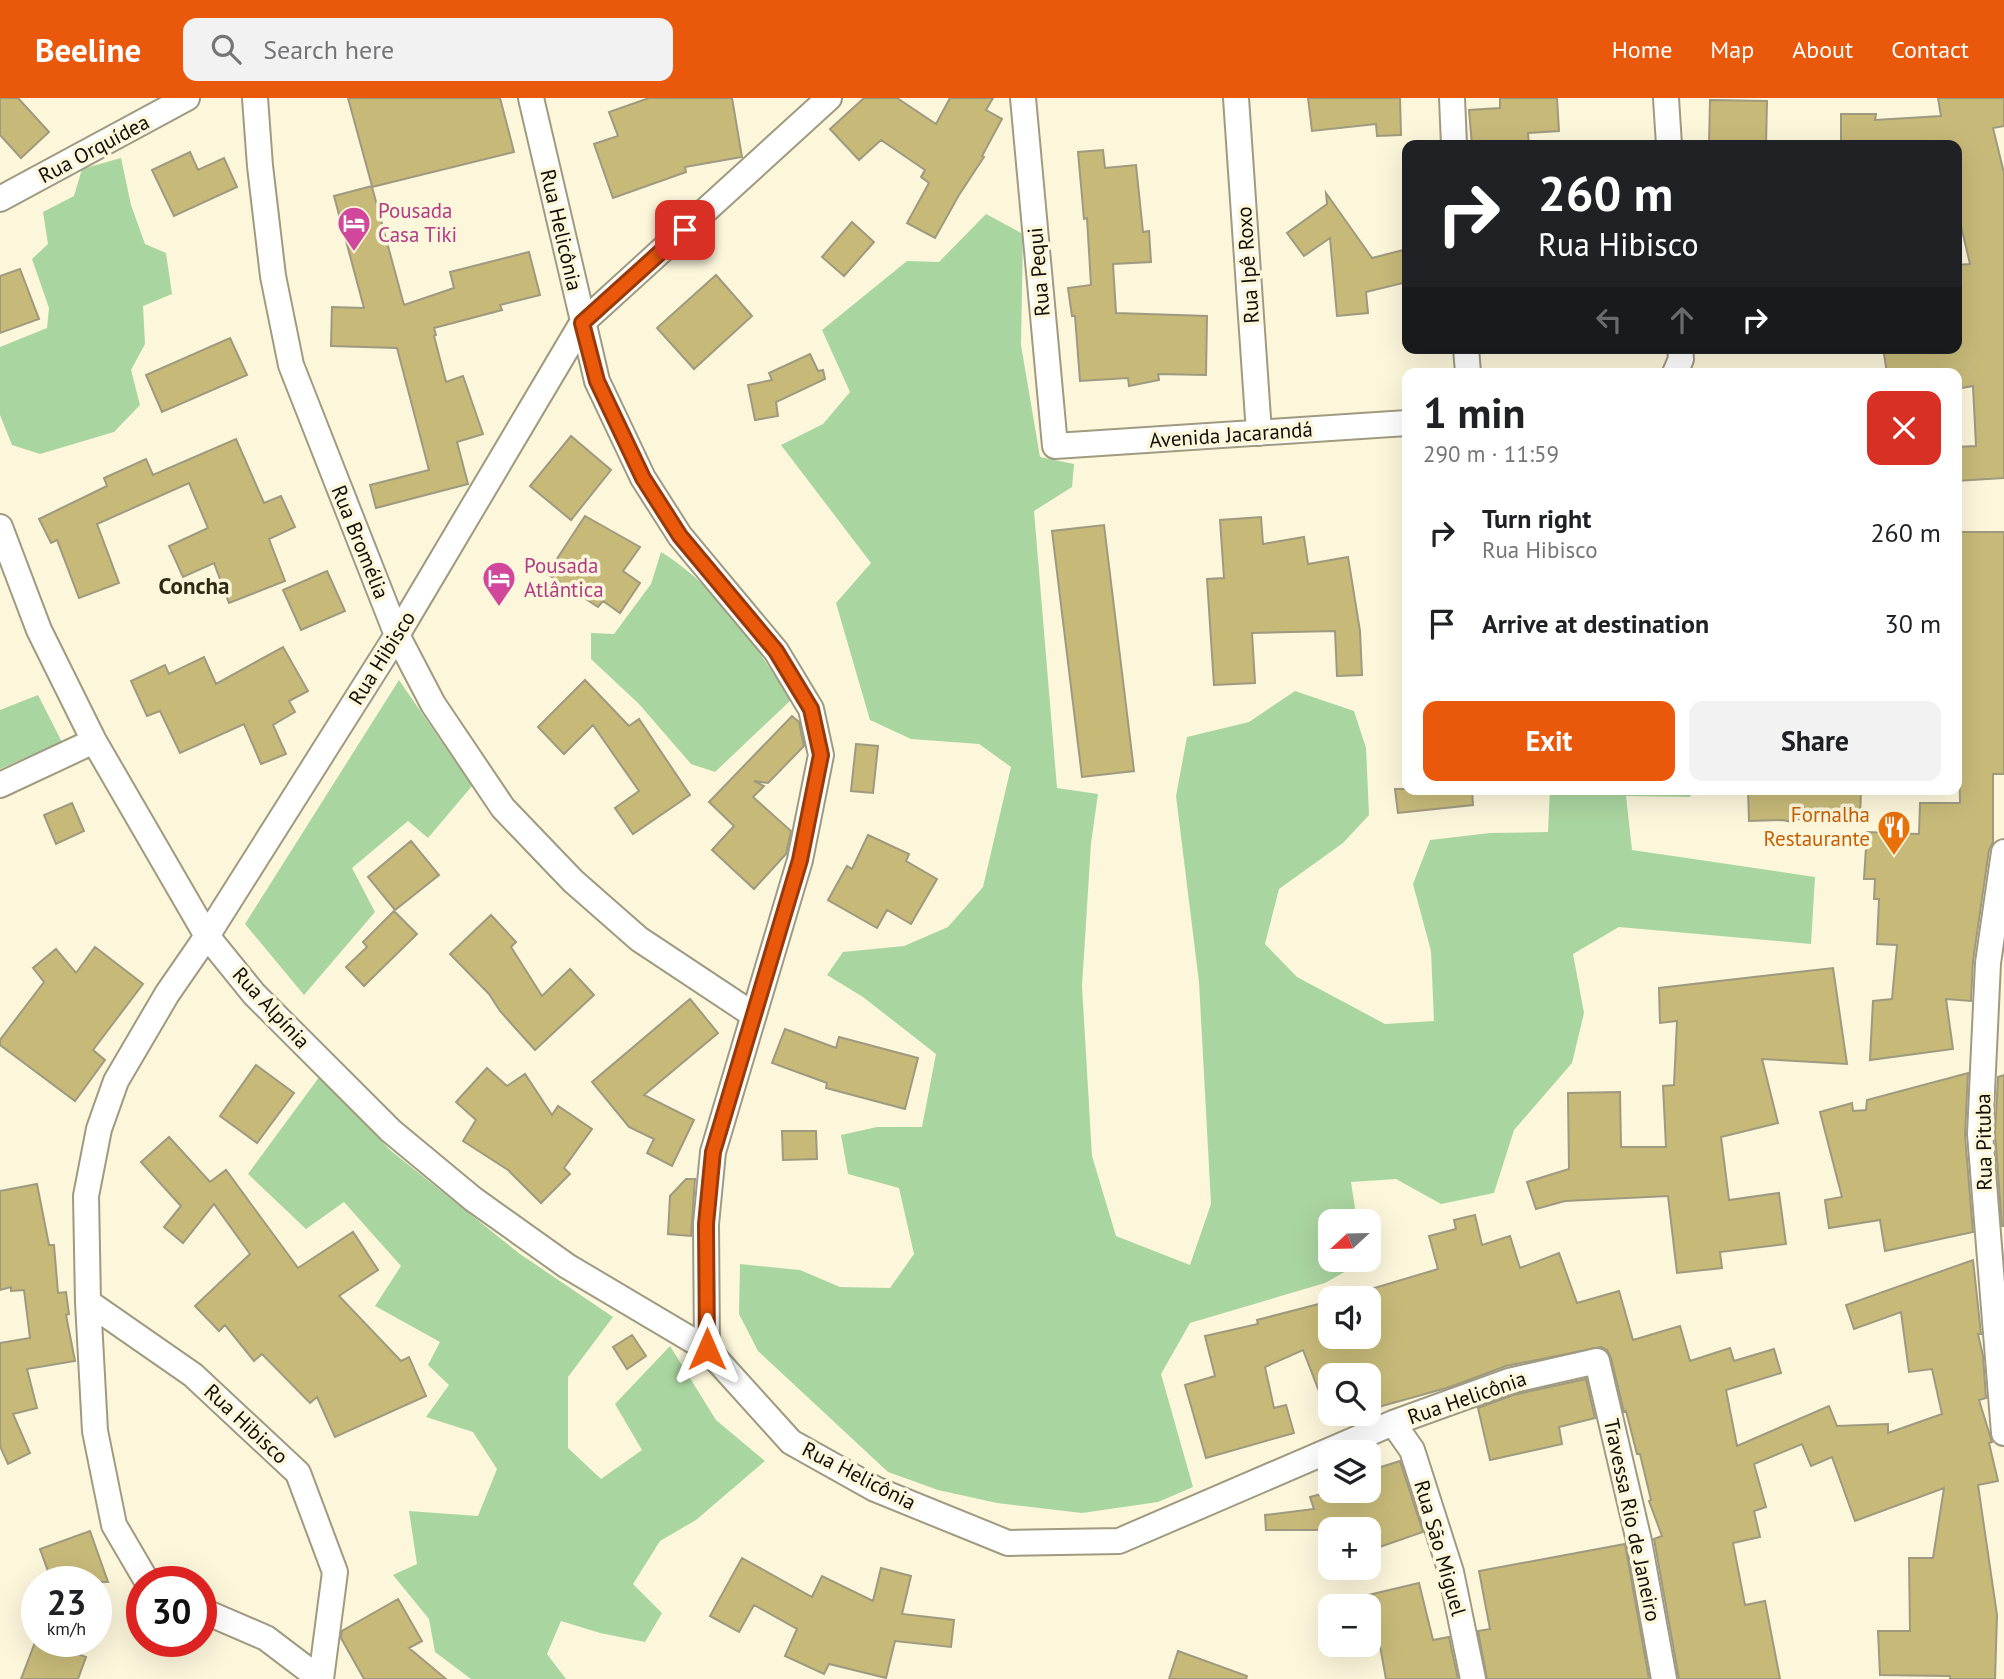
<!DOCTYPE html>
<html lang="en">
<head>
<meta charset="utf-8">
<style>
  body { margin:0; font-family:"PT Sans",sans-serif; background:#f2f2f2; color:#202124; height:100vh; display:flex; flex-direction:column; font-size:26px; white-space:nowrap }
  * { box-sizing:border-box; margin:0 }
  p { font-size:23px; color:#757577 }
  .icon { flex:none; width:38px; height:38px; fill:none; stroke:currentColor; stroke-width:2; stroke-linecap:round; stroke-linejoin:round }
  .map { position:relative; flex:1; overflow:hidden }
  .side { position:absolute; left:1402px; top:270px; width:560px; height:427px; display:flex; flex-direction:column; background:#fff; border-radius:14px; box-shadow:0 7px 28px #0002 }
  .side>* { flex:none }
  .banner { position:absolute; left:1402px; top:42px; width:560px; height:214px; border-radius:14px; box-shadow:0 7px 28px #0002; background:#202124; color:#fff; overflow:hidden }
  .needle { width:46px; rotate:248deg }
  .buttons { position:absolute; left:1318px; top:1111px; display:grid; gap:14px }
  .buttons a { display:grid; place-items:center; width:63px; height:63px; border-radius:14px; background:#fff; box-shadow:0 7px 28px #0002; font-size:35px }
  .speed { position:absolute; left:21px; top:1468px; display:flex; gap:14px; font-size:35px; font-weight:700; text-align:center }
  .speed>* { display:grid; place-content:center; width:91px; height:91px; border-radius:50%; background:#fff; box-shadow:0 7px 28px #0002; line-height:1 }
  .speed small { font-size:18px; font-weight:400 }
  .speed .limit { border:10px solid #d22; background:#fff; color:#111 }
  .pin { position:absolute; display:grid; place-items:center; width:60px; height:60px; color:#fff; margin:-30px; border-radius:14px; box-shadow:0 4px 10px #0006 }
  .me { position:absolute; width:77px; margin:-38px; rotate:0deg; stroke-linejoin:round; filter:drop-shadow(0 0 5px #0008) }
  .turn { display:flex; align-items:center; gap:24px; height:147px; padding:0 21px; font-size:32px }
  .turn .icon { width:91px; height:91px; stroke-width:2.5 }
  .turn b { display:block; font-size:49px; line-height:60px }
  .lanes { display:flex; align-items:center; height:66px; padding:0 21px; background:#0003; justify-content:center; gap:35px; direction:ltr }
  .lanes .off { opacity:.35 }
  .round { display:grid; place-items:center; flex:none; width:74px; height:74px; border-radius:14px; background:#f2f2f2 }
  .headline { display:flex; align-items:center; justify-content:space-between; height:119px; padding:0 21px }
  h1 { font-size:42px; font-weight:600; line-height:52px }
  .primary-button { display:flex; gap:14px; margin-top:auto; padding:14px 21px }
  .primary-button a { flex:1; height:80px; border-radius:14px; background:#ea580c; color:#fff; font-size:28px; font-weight:600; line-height:80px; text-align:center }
  .primary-button a+a { background:#f2f2f2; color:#202124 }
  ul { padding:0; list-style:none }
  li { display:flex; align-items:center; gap:21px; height:91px; padding:0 21px }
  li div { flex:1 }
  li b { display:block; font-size:26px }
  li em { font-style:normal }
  header { display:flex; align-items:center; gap:42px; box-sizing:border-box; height:98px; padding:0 35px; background:#ea580c; color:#fff }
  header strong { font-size:33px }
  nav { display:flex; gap:38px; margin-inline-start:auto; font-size:24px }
  .search { width:490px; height:63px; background:#f2f2f2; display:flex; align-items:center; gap:18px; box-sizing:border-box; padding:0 24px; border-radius:14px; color:#757577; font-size:26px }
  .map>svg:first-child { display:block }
  .forest { fill:#a9d5a0 }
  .building { fill:#c7ba79; stroke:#9e997f; stroke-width:2 }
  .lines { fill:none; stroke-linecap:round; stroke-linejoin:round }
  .minor-casing { stroke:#9f9a80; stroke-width:28 }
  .minor { stroke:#fff; stroke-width:24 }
  .route-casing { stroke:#983908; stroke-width:18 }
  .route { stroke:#ea580c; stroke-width:12 }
  .labels { text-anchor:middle; stroke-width:7; stroke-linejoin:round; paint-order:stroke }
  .street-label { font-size:21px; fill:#110f06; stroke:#fcf7db }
  .hotel-label { font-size:21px; fill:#b23c85; stroke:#fcf7db; text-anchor:start }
  .food-label { font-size:21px; fill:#c56008; stroke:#fcf7db; text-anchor:end }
  .neighbourhood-label { font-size:23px; font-weight:bold; fill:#2f2a13; stroke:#fcf7db }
</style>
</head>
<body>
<header>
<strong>Beeline</strong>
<div class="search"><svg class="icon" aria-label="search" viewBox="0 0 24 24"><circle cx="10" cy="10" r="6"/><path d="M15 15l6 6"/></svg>Search here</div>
<nav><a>Home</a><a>Map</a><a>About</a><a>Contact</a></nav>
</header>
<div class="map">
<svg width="2004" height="1581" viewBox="0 0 2004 1581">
  <rect width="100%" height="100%" fill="#fcf7db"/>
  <!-- forest -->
  <path class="forest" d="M121 60 131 107 145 146 166 155 172 196 143 208 145 246 131 272 140 307 114 334 40 356 12 347 0 317V249L47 230 49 210 32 161 48 146 43 114 74 98 82 71Z
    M986 116 1023 136 1021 247 1040 359 1074 366 1072 389 1034 413 1057 690 1098 696 1091 745 1082 888 1092 1058 1116 1138 1190 1167 1211 1106 1199 884 1176 698 1187 639 1249 624 1295 593 1354 613 1366 650 1369 717 1343 745 1279 791 1265 846 1297 879 1385 926 1434 923 1431 853 1413 786 1430 742 1490 735 1548 734 1550 691H1693L1690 699 1626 698 1632 752 1815 779 1811 846 1619 829 1573 856 1584 915 1572 965 1514 1032 1494 1095 1441 1106 1396 1081 1351 1084 1357 1123 1330 1124V1162L1364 1163 1325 1185 1190 1225 1161 1276 1193 1389 1158 1404 1082 1415 997 1405 938 1392 888 1374 758 1253 739 1216 740 1166 800 1172 840 1189 890 1190 914 1156 899 1090 848 1076 841 1037 877 1029H922L936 956 863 899 827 877 843 854 904 848 948 829 983 789 1011 669 979 646 911 641 870 622 836 505 871 465 781 347 823 326 850 294 822 232 907 163 939 164Z
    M661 454C718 489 755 547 791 602L715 674 691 666 639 606 591 561V535L614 536 651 486Z
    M399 582 472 688 428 740 408 723 352 770 375 814 304 897 245 826Z
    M38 597 62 644 0 671V612Z
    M320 978 390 1052 520 1156 613 1219 568 1279V1350L601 1381 642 1352 615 1306 670 1248 716 1322 765 1363 696 1422 660 1443 633 1486 662 1515 645 1544 600 1535 561 1523 547 1556 566 1581H471L435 1554 429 1521 393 1477 417 1466 409 1413 478 1418 497 1371 473 1334 426 1319 449 1287 428 1267 440 1244 375 1208 401 1168 344 1104 306 1131 248 1076Z"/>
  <!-- building -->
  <path class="building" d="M0 0H18L49 34 21 60 0 37Z
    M348 0H500L514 54 372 89 404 207 454 190 450 174 529 154 540 197 500 207 502 212 434 230 436 237 434 238 446 284 463 278 483 336 457 344 468 386 376 410 370 387 429 372 397 250 331 248 332 209 364 210 334 98 372 88Z
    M649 0H732L742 59 685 69 686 74 613 100 594 46 618 38 609 14Z
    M864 0H897L936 26 950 0H993L986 12 1002 21 982 58 984 59 959 97 935 140 907 125 929 85 921 79 925 72 881 42 859 62 830 31Z
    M1308 0H1400L1401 37 1377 38 1376 26 1312 33Z
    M1500 0H1557L1559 33 1528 35 1529 47H1472L1469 12 1500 10Z
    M1938 0H2004V28L1993 30 2004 75V380L1956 383V349L1976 348 1973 288 1956 291V275H1887L1883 250H1956V167L1970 166 1956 107V47H1941L1940 44 1841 47V16H1876L1875 22 1941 18Z
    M1710 2 1767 3 1766 47H1709Z
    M1103 52 1105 70 1136 67 1143 134 1149 133 1151 164 1113 166 1116 215 1207 218 1206 277 1158 276 1159 282 1129 288 1128 280 1080 283 1075 218H1072L1068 190 1091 187 1087 120 1084 121 1078 54Z
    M190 54 198 72 224 60 237 89 174 118 152 72Z
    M1326 95 1372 160 1407 151V184L1366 194 1368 215 1337 218 1330 140 1304 158 1287 135 1327 106Z
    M852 124 874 144 844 178 822 159Z
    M20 171 39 221 0 235V178Z
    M716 177 752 218 694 271 657 230Z
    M230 240 247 277 162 314 146 277Z
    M810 256 818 273 823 272 825 281 776 304 778 318 755 322 748 287 772 282 769 275Z
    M571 338 611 372 571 422 530 388Z
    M236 341 264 405 281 398 295 429 269 441 285 483 229 505 214 465 183 479 169 448 208 430 189 385 97 426 119 485 79 500 57 442 51 445 39 421 107 388 104 380 146 361 153 377Z
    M585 418 640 449 623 473 640 485 620 515 603 503 598 509 547 476Z
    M1261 419 1263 446 1304 439 1308 466 1348 459 1360 533 1362 577 1337 578 1335 533 1252 535 1255 585 1214 587 1207 481 1224 480 1220 422Z
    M1104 427 1134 673 1082 679 1052 433Z
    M1956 434H2004V676H1993V744L1989 752 1973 863 1971 903 1946 901 1953 951 1870 962 1873 903 1892 901 1897 847 1877 846 1879 801H1874L1875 781H1864L1867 734 1919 736 1920 705H1960L1958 613H1956Z
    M327 473 345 513 301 532 283 492Z
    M283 549 308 593 289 603 295 614 273 627 286 656 261 666 244 626 180 655 160 613 147 618 131 583 165 567 169 576 204 559 216 586Z
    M585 582 629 628 639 621 690 697 633 736 615 710 639 693 593 627 564 656 538 629Z
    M792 618 799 624 804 648 768 685 754 683 764 688 753 699 791 733 786 756 754 791 712 752 734 728 709 704Z
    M856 646 878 648 873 695 851 693Z
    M1395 691H1472L1473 707 1398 715Z
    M1748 691H1861L1860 722 1796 721 1795 725 1783 722 1749 723Z
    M72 705 84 733 56 746 44 717Z
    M868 737 909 756 906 763 937 781 911 826 887 812 877 830 828 802 847 768 852 771Z
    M411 743 439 777 395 812 368 779Z
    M394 813 417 836 364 888 346 869 367 849 363 844Z
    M491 817 516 844 511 849 542 898 570 871 594 897 535 952 500 913 489 896 450 856Z
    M95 849 143 886 93 952 105 962 75 1003 0 947V942L44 884 33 870 56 851 76 875Z
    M1833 870 1847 966 1762 961 1778 1025 1721 1039 1729 1102 1779 1095 1786 1146 1720 1154 1722 1170 1677 1175 1668 1098 1565 1103 1536 1111 1527 1084 1569 1071 1568 995 1620 994 1621 1049H1666L1663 988 1674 987 1677 923 1660 925 1659 890Z
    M690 901 718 935 644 997 694 1022 672 1068 647 1055 654 1041 629 1029 592 984Z
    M785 931 836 950 839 939 918 960 905 1011 826 990 827 985 772 965Z
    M256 967 294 995 257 1045 220 1018Z
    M487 970 507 988 525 976 552 1017 558 1008 592 1031 564 1070 570 1076 541 1105 508 1072 463 1043 476 1022 456 1004Z
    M1968 975 1965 1037 1973 1134 1885 1153 1880 1122 1829 1130 1825 1102 1842 1099 1820 1014 1852 1005 1853 1013 1866 1012 1867 1002Z
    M2004 977V1128H2002L1995 1036 1998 979Z
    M782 1033H816L817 1061 783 1062Z
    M169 1039 210 1084 226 1072 298 1170 353 1134 378 1172 339 1198 401 1263 409 1259 426 1298 335 1339 317 1299 310 1305 262 1256 254 1263 225 1227 219 1233 195 1208 250 1156 214 1106 183 1145 164 1129 181 1108 141 1064Z
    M686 1081H695L691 1138 668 1136 670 1098Z
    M37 1086 49 1147H54L58 1195 66 1194 69 1216 66 1217 75 1263 27 1271 37 1310 13 1316 30 1355 8 1366 0 1348V1245L30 1240 24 1192 11 1193V1189L0 1192V1093Z
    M1475 1117 1482 1147 1510 1138 1520 1170 1559 1155 1577 1205 1619 1193 1633 1242 1680 1228 1690 1263 1730 1250 1734 1263 1774 1251 1781 1275 1726 1292 1737 1348 1829 1308 1837 1328 1888 1326V1335L1942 1316 1932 1271 1909 1274 1901 1214 1854 1231 1846 1207 1973 1162 1981 1236H1978L1983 1258 1986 1300 1979 1302 1992 1344 1989 1345 1998 1383 1978 1387 1997 1517 1995 1581H1950V1578L1880 1577 1878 1533H1910L1909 1460H1933L1944 1390 1855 1423 1832 1359 1811 1368 1802 1346 1754 1366 1766 1409 1754 1413 1760 1439 1733 1445 1745 1507 1765 1503 1780 1581H1679L1654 1441 1662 1438 1649 1403 1651 1402 1640 1356H1637L1626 1313 1624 1314 1611 1260 1607 1252 1601 1249 1506 1268 1450 1289 1368 1312V1278H1330V1298L1322 1301 1303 1252 1265 1269 1274 1310 1286 1307 1294 1335 1206 1360 1185 1287 1215 1278 1205 1238 1258 1226 1257 1222 1330 1203V1239H1368V1200H1341L1438 1171 1429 1138 1456 1131 1454 1122Z
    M632 1237 646 1258 627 1271 613 1249Z
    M1586 1281 1595 1320 1559 1329 1562 1346 1490 1362 1478 1310 1513 1297Z
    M1400 1363 1423 1434 1368 1453V1432H1266L1265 1417 1314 1411 1310 1399 1333 1393H1368V1373Z
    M90 1433 108 1484H52L40 1451Z
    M1625 1446 1649 1581H1487L1478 1533 1490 1531 1479 1473Z
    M742 1460 812 1499 822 1478 873 1503 881 1470 911 1478 902 1516 954 1522 951 1549 895 1543 886 1580 829 1566 824 1576 785 1558 797 1531 754 1507 739 1534 710 1518Z
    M1419 1485 1433 1542 1449 1539 1458 1581H1386L1376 1526 1368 1528V1497Z
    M398 1501 422 1543 409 1550 446 1581H364L341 1540 342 1533Z
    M37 1539V1544H48L86 1559 78 1581H21Z
    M1178 1553 1247 1578 1246 1581H1169Z"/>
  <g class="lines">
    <defs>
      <path id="minor" d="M255 0 260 68 273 178 291 267 397 537 433 606 503 710 573 783 639 841 752 916
        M531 0 597 283 643 380 680 438 776 553 811 611 821 657 800 762 713 1054 706 1126 707 1251
        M1023 0 1055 348 1407 325
        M1236 0 1259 335
        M1452 0 1454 47
        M1666 0 1669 47
        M0 101 187 0
        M1466 250 1468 275
        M1675 275 1681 261 1680 250
        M0 429 39 532 94 643 207 838 254 896 391 1033 473 1101 567 1168 707 1251 791 1344 875 1391 1008 1445 1119 1443 1393 1325 1509 1283 1597 1263 1639 1443 1664 1581
        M0 687 94 643
        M2004 754 1988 865 1980 1036 2004 1335
        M88 1204 193 1277 298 1375 335 1474 321 1581
        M1393 1325 1412 1352 1451 1474 1473 1581
        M153 1484 145 1480 114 1427 95 1333 88 1204 86 1098 99 1031 116 983 167 896 207 838 397 537 582 225 829 0
        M201 1512 266 1540 320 1581"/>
    </defs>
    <!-- minor casing -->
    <use href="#minor" class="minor-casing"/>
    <!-- minor -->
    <use href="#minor" class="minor"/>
  </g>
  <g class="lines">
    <defs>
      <path id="route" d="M685 132 582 225 597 283 643 380 680 438 776 553 811 611 821 657 800 762 713 1054 706 1126 707 1251"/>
    </defs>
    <!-- route casing -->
    <use href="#route" class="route-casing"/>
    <!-- route -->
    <use href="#route" class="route"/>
  </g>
  <!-- icons -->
  <defs>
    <symbol id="hotel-pin" viewBox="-11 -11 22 30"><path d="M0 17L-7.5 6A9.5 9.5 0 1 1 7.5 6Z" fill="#d1479c" stroke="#fcf7db"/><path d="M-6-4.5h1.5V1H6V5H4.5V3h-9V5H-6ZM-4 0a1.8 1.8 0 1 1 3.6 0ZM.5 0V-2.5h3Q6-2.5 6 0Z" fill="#fff"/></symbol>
    <symbol id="restaurant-pin" viewBox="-11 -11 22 30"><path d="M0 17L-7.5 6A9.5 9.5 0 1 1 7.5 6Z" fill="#e8710a" stroke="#fcf7db"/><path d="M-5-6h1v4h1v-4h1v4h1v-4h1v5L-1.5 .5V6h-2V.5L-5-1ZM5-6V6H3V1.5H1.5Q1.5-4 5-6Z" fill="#fff"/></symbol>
  </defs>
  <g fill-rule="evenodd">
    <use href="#hotel-pin" x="335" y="106" width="38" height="52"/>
    <use href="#hotel-pin" x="480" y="461" width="38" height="52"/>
    <use href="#restaurant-pin" x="1875" y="710" width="38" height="52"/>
  </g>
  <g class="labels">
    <!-- street labels -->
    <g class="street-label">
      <text transform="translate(94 51) rotate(-28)" y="7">Rua Orquídea</text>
      <text transform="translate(561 132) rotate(77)" y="7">Rua Helicônia</text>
      <text transform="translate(1248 167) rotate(-94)" y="7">Rua Ipê Roxo</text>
      <text transform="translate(1039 174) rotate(-95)" y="7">Rua Pequi</text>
      <text transform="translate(1231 337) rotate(-4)" y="7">Avenida Jacarandá</text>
      <text transform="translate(360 444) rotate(68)" y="7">Rua Bromélia</text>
      <text transform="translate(382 560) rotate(-58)" y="7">Rua Hibisco</text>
      <text transform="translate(271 910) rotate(47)" y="7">Rua Alpínia</text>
      <text transform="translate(1984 1044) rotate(-91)" y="7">Rua Pituba</text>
      <text transform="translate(1467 1300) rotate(-19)" y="7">Rua Helicônia</text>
      <text transform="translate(246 1326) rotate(43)" y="7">Rua Hibisco</text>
      <text transform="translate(859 1378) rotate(27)" y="7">Rua Helicônia</text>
      <text transform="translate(1632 1422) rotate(78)" y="7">Travessa Rio de Janeiro</text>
      <text transform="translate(1440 1450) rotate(74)" y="7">Rua São Miguel</text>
    </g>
    <!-- hotel labels -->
    <g class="hotel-label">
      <text x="378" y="120">Pousada<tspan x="378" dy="24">Casa Tiki</tspan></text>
      <text x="524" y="475">Pousada<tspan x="524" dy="24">Atlântica</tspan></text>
    </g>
    <!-- food labels -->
    <g class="food-label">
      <text x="1870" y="724">Fornalha<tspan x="1870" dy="24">Restaurante</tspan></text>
    </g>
    <!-- neighbourhood labels -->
    <g class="neighbourhood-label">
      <text x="194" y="496">Concha</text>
    </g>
  </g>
</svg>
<div class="buttons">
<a><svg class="needle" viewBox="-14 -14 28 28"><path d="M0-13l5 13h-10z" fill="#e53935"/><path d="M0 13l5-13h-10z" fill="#757577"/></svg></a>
<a><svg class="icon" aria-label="sound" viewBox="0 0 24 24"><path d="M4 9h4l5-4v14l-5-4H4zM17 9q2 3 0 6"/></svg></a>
<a><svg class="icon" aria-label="search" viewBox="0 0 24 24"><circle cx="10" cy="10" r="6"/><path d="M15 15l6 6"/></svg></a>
<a><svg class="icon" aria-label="layers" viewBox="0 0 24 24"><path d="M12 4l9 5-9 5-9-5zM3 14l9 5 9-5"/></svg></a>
<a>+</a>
<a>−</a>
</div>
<div class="speed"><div>23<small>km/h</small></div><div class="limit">30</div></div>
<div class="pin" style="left:685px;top:132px;background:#d93025"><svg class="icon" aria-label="arrive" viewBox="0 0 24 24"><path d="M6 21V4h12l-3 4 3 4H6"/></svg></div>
<svg class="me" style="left:707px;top:1251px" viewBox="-20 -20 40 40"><path d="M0-17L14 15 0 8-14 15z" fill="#ea580c" stroke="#fff" stroke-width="4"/></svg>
<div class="banner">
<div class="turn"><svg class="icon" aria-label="right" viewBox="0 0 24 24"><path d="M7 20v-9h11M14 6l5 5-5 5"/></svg><div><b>260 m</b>Rua Hibisco</div></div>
<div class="lanes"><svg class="icon off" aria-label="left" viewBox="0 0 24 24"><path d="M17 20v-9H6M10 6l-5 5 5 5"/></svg><svg class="icon off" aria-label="ahead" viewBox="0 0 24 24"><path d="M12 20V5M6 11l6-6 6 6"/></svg><svg class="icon" aria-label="right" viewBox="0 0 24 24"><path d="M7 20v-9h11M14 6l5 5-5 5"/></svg></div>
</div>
<section class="side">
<div class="headline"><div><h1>1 min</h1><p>290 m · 11:59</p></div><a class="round" style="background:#d93025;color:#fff"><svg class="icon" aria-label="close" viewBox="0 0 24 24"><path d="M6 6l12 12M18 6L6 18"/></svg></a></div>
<ul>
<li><svg class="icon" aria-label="right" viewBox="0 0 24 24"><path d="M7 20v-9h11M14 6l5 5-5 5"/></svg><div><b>Turn right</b><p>Rua Hibisco</p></div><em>260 m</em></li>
<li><svg class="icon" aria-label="arrive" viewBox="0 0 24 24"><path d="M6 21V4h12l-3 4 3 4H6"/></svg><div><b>Arrive at destination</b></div><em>30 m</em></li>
</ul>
<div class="primary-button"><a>Exit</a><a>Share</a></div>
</section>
</div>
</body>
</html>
